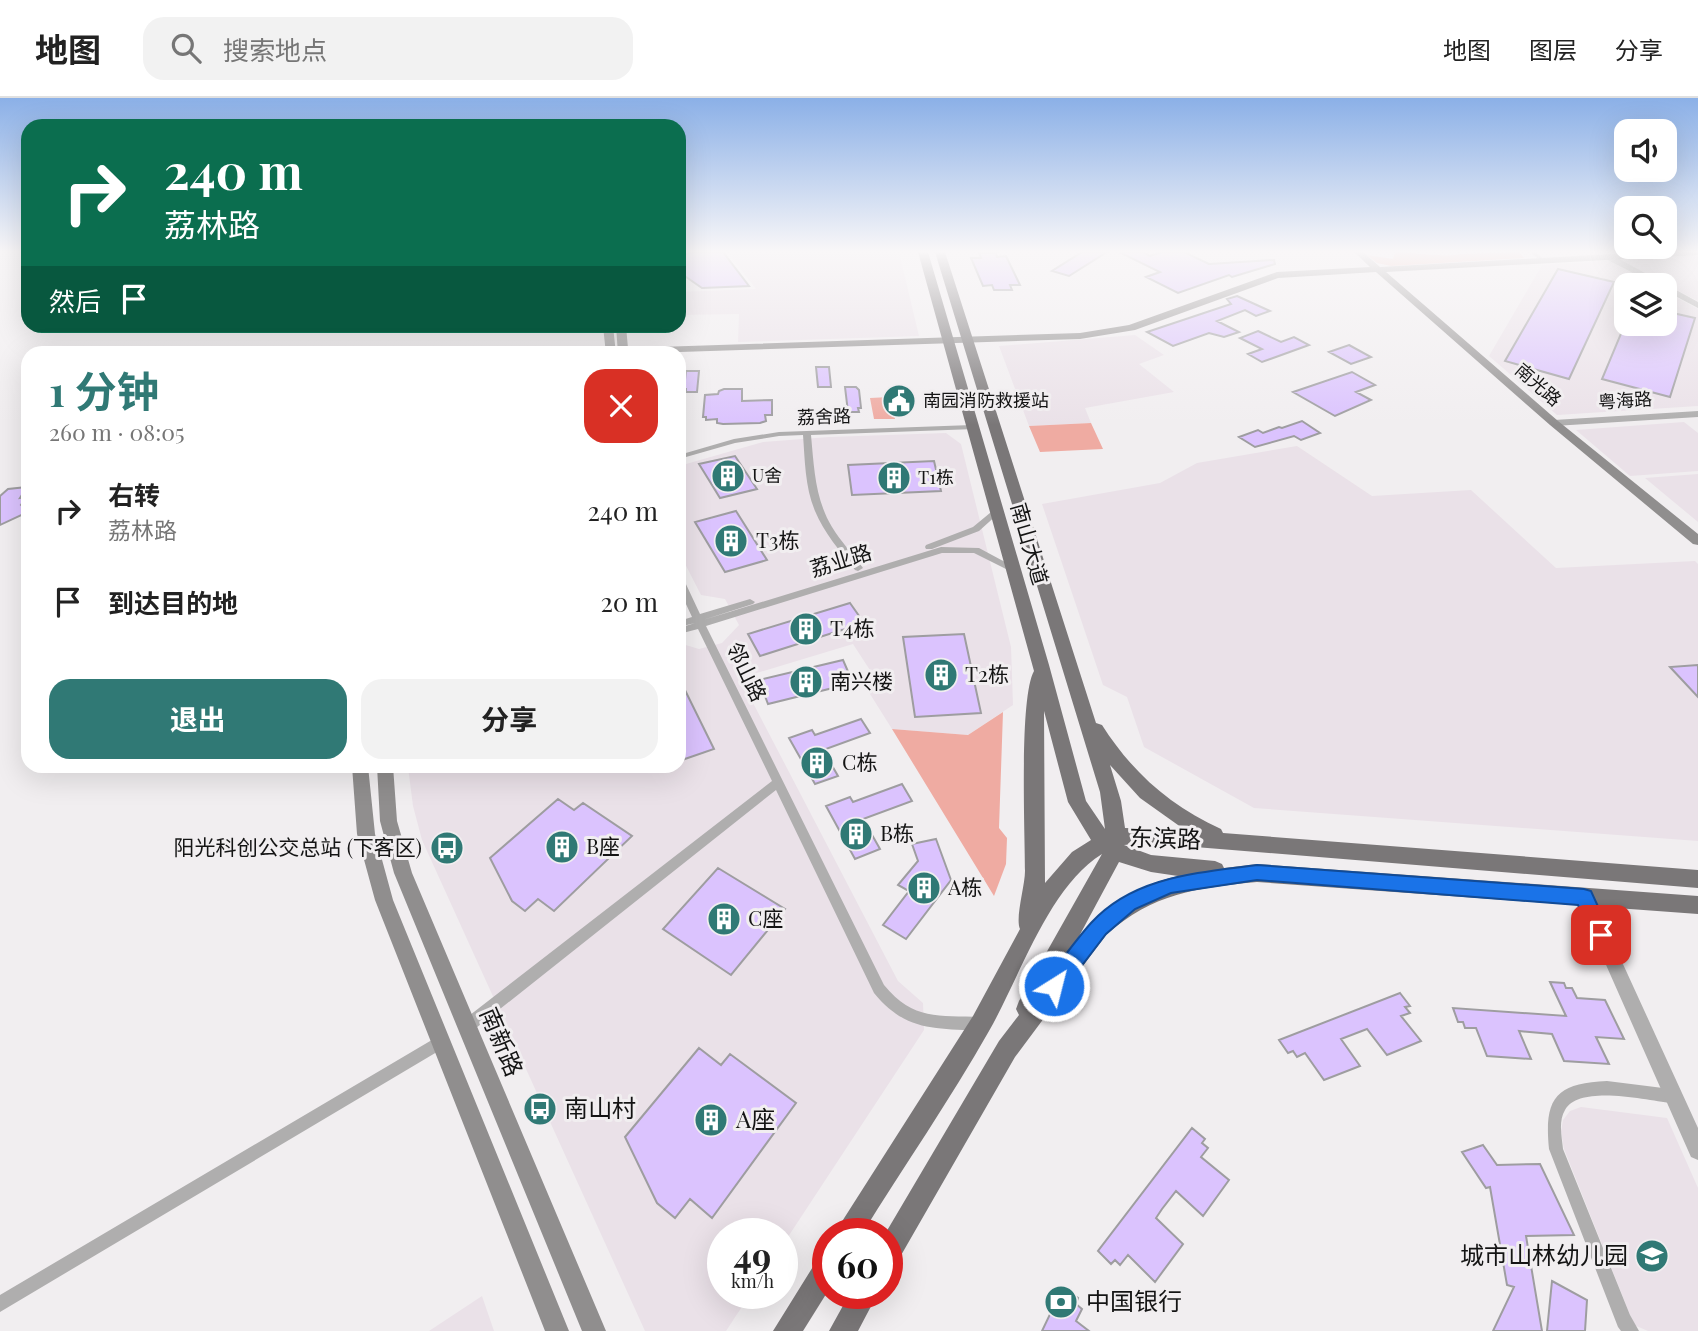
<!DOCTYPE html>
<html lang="zh">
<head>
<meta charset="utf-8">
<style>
  body { margin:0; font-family:"Playfair Display","Noto Sans SC",serif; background:#f2f2f2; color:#222; height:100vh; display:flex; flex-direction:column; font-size:26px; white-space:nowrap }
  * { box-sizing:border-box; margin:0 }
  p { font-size:23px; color:#767676 }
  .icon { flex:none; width:38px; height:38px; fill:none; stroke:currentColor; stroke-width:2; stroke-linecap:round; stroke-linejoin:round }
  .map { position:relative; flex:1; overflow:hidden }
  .drawer { position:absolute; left:21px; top:248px; width:665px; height:427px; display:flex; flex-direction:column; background:#fff; border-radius:21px; box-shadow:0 7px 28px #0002 }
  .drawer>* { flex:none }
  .guide { position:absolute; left:21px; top:21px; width:665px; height:214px; border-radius:21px; box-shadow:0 7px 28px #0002; background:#0b6e4f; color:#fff; overflow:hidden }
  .controls { position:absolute; left:1614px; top:21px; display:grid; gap:14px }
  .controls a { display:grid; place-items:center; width:63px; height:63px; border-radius:14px; background:#fff; box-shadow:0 7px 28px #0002; font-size:35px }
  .speed { position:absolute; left:707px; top:1120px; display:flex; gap:14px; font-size:35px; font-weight:700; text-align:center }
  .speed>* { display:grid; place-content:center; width:91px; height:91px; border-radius:50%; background:#fff; box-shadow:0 7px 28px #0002; line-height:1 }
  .speed small { font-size:18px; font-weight:400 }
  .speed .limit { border:10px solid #d22; background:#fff; color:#111 }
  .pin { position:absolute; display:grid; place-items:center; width:60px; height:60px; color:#fff; margin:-30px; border-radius:14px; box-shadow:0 4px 10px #0006 }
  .me { position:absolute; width:77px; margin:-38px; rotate:36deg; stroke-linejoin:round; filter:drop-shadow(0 0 5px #0008) }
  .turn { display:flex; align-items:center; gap:24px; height:147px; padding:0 28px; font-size:32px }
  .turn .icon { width:91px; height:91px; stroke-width:2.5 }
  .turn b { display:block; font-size:49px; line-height:60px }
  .then { display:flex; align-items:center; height:66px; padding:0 28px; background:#0003; gap:14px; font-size:26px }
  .round { display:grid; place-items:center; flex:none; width:74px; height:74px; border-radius:21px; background:#f2f2f2 }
  .overview { display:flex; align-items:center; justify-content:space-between; height:119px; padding:0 28px }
  h1 { font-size:42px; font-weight:700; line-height:52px; color:#307975 }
  .cta { display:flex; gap:14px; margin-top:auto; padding:14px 28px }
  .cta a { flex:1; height:80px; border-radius:21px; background:#307975; color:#fff; font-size:28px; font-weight:700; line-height:80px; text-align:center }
  .cta a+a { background:#f2f2f2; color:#222 }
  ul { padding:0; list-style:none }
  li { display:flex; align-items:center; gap:21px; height:91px; padding:0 28px }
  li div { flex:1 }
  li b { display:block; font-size:26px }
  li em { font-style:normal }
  header { display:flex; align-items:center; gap:42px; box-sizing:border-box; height:98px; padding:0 35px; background:#fff; border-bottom:2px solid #e0e0e0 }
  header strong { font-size:33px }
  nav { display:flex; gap:38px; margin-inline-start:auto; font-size:24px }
  .search { width:490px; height:63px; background:#f2f2f2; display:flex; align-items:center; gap:18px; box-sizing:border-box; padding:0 24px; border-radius:21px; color:#767676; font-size:26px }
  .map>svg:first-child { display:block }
  .built { fill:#eae1e8 }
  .green { fill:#efaba2 }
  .building { fill:#dbc3fe; stroke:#9e9da0; stroke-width:2 }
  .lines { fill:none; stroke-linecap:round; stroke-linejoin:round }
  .pedestrian { fill:#afaeae; fill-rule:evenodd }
  .minor { fill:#afaeae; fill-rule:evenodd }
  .tertiary { fill:#afaeae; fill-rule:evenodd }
  .secondary { fill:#908e8e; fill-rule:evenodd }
  .primary { fill:#7a7778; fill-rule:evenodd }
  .route { fill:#1a73e8; stroke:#114b97; stroke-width:2 }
  .labels { text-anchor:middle; stroke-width:6; stroke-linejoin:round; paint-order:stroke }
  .far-street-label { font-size:18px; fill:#141414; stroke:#f1eef0 }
  .far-poi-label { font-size:18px; fill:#141414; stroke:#f1eef0; text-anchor:start }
  .poi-label { font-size:21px; fill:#141414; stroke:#f1eef0; text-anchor:start }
  .street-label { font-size:21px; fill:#141414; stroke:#f1eef0 }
  .near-street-label { font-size:24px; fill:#141414; stroke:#f1eef0 }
  .near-poi-label { font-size:24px; fill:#141414; stroke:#f1eef0; text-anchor:start }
</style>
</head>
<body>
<header>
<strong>地图</strong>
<div class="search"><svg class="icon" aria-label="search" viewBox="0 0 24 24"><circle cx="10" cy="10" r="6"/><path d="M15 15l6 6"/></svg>搜索地点</div>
<nav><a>地图</a><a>图层</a><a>分享</a></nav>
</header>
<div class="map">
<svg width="1698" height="1233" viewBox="0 0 1698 1233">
  <rect width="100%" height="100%" fill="#f1eef0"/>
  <!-- built -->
  <path class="built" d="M737 154H899L919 238 738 244 739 216 679 217V194L756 191 729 156Z
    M1698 158V203L1622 163Z
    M1609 163 1654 187H1626V226H1664V193L1698 211V308L1557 317 1489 258 1542 167Z
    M1135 237 1164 257 1139 266 1174 294 1085 310 1091 325 1029 328 999 248Z
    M1684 324 1698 335V373L1630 378 1576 332Z
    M946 335 961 346 1011 549 1013 607 968 637 892 631 865 588 877 583 853 546 740 580 898 883 923 905 924 932 782 1148V1136H723V1195H751L726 1233H645L422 742 413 708 408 669 679 668V545L699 551 722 545 739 527 725 501 701 497 679 454V368L763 344 829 339Z
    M1297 348 1372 398 1471 392 1556 470 1695 463 1698 466V743L1254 710 1144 649 1127 599 1103 587 1042 406 1160 385 1197 365Z
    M1698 376V424L1645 380Z
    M1581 1009 1667 1020 1698 1090V1233H1648L1634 1227 1564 1051 1561 1034 1563 1022 1570 1013Z
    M482 1198 494 1233H429Z"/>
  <!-- green -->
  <path class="green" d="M1395 154C1409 154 1450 160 1459 156L1519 154 1524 160 1391 168 1377 165 1367 157 1393 161Z
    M890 299 895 321H874L870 300Z
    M1091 325 1103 351 1040 354 1029 328Z
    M1003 614 999 730 1007 740 1006 766 994 798 892 631 968 637Z"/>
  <!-- building -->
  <path class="building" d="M693 154H723L749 188 702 190 679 174V158Z
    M1082 154H1107L1069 178 1052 173Z
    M1119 154H1143L1150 158 1162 154H1184L1209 166 1274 162 1275 166 1232 179 1229 177 1178 195 1146 179 1160 174Z
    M979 155H996L997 159 1006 158 1020 187H1010L1012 192H994L992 187 983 188 971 160H981Z
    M1558 171 1614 184 1569 281 1505 263Z
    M1237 198 1270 213 1256 218 1245 212 1217 223 1239 234 1224 239 1209 235 1173 248 1147 234 1231 206 1227 201Z
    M1664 213 1695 220 1670 299 1602 281 1625 226H1664Z
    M1258 233 1281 244 1294 239 1309 247 1262 264 1248 256 1262 251 1240 240Z
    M1349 247 1371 259 1351 266 1329 254Z
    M816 269H829L831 289H818Z
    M686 273H699L697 294H686V291H684Z
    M1352 274 1375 287 1356 294 1371 302 1335 318 1293 294Z
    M845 289H856L859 292 861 310H858L859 314H848Z
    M724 291H742V303L772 302V317H765L766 323 760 325 723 326 717 325V321L706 322V319H703L705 297 718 296 719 293Z
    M1302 323 1320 335 1301 342 1294 338 1255 349 1239 339 1258 332 1263 335 1279 329 1282 330Z
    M735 358 757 391 720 400 699 366Z
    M934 363 941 393 852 397 848 367Z
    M27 389 20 400 27 399 21 407 28 414 0 427V398L8 391Z
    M736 413 767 462 725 474 695 424Z
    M850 505 864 525 760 558 748 536Z
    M964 536 981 615 915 619 903 539Z
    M843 562 853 585 768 606 759 582Z
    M1698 567V599L1670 569Z
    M679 580 714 651 679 663Z
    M861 621 870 635 823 652 838 678 815 686 789 640 812 632 815 637Z
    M902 686 912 703 863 721 880 751 855 761 826 708 850 699 853 704Z
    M558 701 574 712 583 705 632 738 554 813 538 801 525 813 512 803 490 760Z
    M936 741 951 782 906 841 883 827 909 793 898 787 918 763 912 746Z
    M718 770 785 811 731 877 663 831Z
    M1550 884 1564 885 1566 890H1572L1577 900 1605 902 1624 941 1596 939 1609 966 1564 963 1552 936 1519 933 1531 961 1487 958 1476 930H1465L1463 924H1458L1453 910 1566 918Z
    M1400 895 1410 908 1405 909 1410 915 1401 918 1421 943 1387 957 1367 931 1341 941 1360 968 1324 982 1305 955 1297 959 1293 953 1288 955 1279 942Z
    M699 950 721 967 730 956 796 1005 712 1120 690 1101 675 1120 657 1105 625 1039Z
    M1192 1030 1205 1041 1202 1045 1208 1050 1201 1059 1229 1082 1203 1118 1176 1093 1162 1111 1156 1120 1183 1146 1155 1184 1128 1157 1120 1167 1115 1162 1111 1166 1098 1153Z
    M1483 1047 1497 1067 1540 1066 1574 1137 1526 1138 1542 1233H1493L1514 1189 1507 1187 1490 1089 1486 1090 1462 1054Z
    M1552 1183 1587 1202 1585 1233H1547Z
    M1063 1189 1078 1200 1076 1206 1082 1211 1076 1223 1089 1233H1042Z"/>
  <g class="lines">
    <!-- pedestrian -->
    <path class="pedestrian" d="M1530 154H1535L1546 163 1542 164Z"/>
    <!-- minor -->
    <path class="minor" d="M972 327H975V331L811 337C814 369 815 401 832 429 841 444 853 456 863 470L858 473 855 472C840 453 824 435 815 413 805 389 805 363 803 337L779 338 735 345 679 361V357L734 341 779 334Z
      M996 410 999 411V415L979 433 932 451H926L925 449 926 447 973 429Z
      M941 449 979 450 1018 471 1016 473H1010L974 455H942L706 528 884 887C914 923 938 917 981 919L986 921 988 926 986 931 981 933C935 930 906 934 874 895L776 692 471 934 466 936 461 934 459 929 461 924 772 683 698 531 679 536V530L695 525 679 529V523L692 519 679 491V479L684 482 700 516 750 501 755 504 753 506 703 522Z
      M442 936 447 938 449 943 447 948 0 1214V1197Z
      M1607 983 1671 991 1676 993 1678 998 1676 1003 1671 1005C1646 1002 1579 986 1565 1012 1558 1024 1562 1039 1563 1051L1630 1217 1639 1233H1621L1618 1229 1549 1051C1544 1001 1555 985 1607 983Z"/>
    <!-- tertiary -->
    <path class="tertiary" d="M1606 157H1612L1698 204V210L1664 192V187H1656L1606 161Z
      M1698 313V319L1554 328 1549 325 1554 322Z
      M1584 792 1590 794 1698 1030V1062L1691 1059 1576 799 1578 794Z"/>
    <!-- secondary -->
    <path class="secondary" d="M1354 154H1363L1380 169 1647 154H1698V157L1386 174 1558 323 1698 436V447L1693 446 1550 327 1376 174 1278 180 1135 232 1080 241 618 256 616 228H626L628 250 1080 235 1129 227 1277 174 1370 169Z
      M603 228H613L616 256H606Z
      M352 668H368L375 736 393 802 569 1233H545L375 802 357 736Z
      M377 668H393L397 723 412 775 606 1233H582L394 775 380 723Z"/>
    <!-- primary -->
    <path class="primary" d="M918 154H928L1049 567 1086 703 1105 731 1100 694 935 154H945L1096 625 1102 627C1132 674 1170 708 1221 731L1223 735 1698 772V790L1146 745 1124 747 1151 757 1215 763 1222 766 1224 770 1257 766 1698 798V816L1257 784C1197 790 1153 795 1106 837L1015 959 896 1166 887 1170V1136H885L999 943 1019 917 1016 911 1019 903 1102 756C1048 790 1021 877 989 933 950 1002 904 1068 862 1136H834L973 918 1020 831C1015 820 1025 788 1025 773 1025 734 1019 600 1034 573ZM1044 613 1068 704 1091 742 1072 754 1045 785ZM1110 667 1140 700 1185 732 1125 730 1121 703ZM1119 764 1151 774 1178 778C1135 788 1103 809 1076 844Z
      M828 1155V1193L803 1233H773L819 1159Z
      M850 1195H878L858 1233H829Z"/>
  </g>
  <!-- sky -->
  <linearGradient id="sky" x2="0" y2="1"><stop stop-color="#8bb0e7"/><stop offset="0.47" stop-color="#f9f7f8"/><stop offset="1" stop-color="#f9f7f8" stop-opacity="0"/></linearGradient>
  <rect width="1698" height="327" fill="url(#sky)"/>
  <!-- route -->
  <path class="route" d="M1257 767 1584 791 1591 793 1611 837 1608 843 1601 846 1594 843 1578 807 1257 782 1171 795 1135 811 1106 836 1061 895 1054 897 1047 895 1044 888 1047 881C1061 863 1075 843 1091 825 1134 778 1198 775 1257 767Z"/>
  <!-- icons -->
  <defs>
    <symbol id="civic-disc" viewBox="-11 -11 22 22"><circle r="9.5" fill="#307975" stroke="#f1eef0"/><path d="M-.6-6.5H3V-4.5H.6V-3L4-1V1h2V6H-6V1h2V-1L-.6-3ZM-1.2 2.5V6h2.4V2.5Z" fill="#fff"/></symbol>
    <symbol id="building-disc" viewBox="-11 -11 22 22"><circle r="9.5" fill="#307975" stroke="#f1eef0"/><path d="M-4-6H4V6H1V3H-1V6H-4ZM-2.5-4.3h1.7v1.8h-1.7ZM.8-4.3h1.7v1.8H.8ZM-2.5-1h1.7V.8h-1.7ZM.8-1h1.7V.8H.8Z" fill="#fff"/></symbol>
    <symbol id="bus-disc" viewBox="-11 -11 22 22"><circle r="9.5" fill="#307975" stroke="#f1eef0"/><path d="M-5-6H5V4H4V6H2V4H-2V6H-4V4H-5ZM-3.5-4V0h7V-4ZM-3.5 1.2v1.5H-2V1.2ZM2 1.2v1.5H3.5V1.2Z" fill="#fff"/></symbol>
    <symbol id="school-disc" viewBox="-11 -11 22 22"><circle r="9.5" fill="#307975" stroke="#f1eef0"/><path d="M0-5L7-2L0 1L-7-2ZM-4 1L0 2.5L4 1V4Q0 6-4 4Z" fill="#fff"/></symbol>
    <symbol id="bank-disc" viewBox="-11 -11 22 22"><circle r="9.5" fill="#307975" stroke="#f1eef0"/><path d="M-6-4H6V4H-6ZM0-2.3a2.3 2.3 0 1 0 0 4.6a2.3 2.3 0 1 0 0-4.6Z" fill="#fff"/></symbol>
  </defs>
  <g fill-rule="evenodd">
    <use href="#civic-disc" x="880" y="284" width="38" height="38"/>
    <use href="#building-disc" x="709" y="359" width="38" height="38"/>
    <use href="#building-disc" x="875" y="361" width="38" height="38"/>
    <use href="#building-disc" x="712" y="424" width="38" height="38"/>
    <use href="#building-disc" x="787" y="512" width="38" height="38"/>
    <use href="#building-disc" x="922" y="558" width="38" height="38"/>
    <use href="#building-disc" x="787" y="565" width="38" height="38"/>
    <use href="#building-disc" x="798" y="646" width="38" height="38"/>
    <use href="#building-disc" x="837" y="717" width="38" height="38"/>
    <use href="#building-disc" x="543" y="730" width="38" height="38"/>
    <use href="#bus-disc" x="428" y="731" width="38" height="38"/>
    <use href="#building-disc" x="905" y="771" width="38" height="38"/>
    <use href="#building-disc" x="705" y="802" width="38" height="38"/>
    <use href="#bus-disc" x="521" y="992" width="38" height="38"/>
    <use href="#building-disc" x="692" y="1003" width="38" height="38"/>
    <use href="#school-disc" x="1633" y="1139" width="38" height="38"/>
    <use href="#bank-disc" x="1042" y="1185" width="38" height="38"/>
  </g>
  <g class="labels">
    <!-- far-street labels -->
    <g class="far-street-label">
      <text transform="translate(1538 287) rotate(41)" y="6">南光路</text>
      <text transform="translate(1625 303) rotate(-4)" y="6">粤海路</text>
      <text transform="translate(824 319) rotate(-2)" y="6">荔舍路</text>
    </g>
    <!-- far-poi labels -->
    <g class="far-poi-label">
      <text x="923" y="309">南园消防救援站</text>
      <text x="752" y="384">U舍</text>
      <text x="918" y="386">T1栋</text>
    </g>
    <!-- poi labels -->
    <g class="poi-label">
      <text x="756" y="450">T3栋</text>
      <text x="830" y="538">T4栋</text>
      <text x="965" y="584">T2栋</text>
      <text x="830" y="591">南兴楼</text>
      <text x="842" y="672">C栋</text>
      <text x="880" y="743">B栋</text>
      <text x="586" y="756">B座</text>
      <text x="422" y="757" text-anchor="end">阳光科创公交总站 (下客区)</text>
      <text x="948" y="797">A栋</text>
      <text x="748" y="828">C座</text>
    </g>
    <!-- street labels -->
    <g class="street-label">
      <text transform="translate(1029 446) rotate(74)" y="7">南山大道</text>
      <text transform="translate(841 463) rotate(-17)" y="7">荔业路</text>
      <text transform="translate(746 574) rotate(64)" y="7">邻山路</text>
    </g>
    <!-- near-street labels -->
    <g class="near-street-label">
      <text transform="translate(1165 741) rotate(2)" y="8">东滨路</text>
      <text transform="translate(501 944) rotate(67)" y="8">南新路</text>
    </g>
    <!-- near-poi labels -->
    <g class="near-poi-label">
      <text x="564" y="1019">南山村</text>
      <text x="736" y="1030">A座</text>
      <text x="1628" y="1166" text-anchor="end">城市山林幼儿园</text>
      <text x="1086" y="1212">中国银行</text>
    </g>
  </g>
</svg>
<div class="controls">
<a><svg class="icon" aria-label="sound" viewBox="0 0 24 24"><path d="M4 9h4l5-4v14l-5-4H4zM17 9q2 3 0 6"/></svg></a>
<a><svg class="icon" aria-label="search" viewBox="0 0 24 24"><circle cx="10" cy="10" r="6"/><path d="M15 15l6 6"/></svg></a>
<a><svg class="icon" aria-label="layers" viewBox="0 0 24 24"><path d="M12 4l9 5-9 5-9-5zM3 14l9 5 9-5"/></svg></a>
</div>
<div class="speed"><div>49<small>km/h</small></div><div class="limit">60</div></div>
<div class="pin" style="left:1601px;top:837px;background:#d93025"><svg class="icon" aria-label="arrive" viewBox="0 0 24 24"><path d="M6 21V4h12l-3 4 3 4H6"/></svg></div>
<svg class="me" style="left:1054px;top:888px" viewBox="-20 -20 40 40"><circle r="17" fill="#1a73e8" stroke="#fff" stroke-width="3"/><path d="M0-11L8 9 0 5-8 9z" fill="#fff"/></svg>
<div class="guide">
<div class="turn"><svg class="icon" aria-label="right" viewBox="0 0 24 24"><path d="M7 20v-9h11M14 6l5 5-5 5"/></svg><div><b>240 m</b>荔林路</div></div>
<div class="then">然后<svg class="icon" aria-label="arrive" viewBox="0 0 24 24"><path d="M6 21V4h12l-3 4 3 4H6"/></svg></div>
</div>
<section class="drawer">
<div class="overview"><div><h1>1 分钟</h1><p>260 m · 08:05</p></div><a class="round" style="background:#d93025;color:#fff"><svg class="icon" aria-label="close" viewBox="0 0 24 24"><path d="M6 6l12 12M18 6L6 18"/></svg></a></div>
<ul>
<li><svg class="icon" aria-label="right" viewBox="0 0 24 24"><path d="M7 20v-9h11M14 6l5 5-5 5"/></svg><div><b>右转</b><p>荔林路</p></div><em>240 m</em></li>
<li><svg class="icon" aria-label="arrive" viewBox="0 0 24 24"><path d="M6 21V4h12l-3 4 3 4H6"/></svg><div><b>到达目的地</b></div><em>20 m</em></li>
</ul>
<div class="cta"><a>退出</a><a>分享</a></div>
</section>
</div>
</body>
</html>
